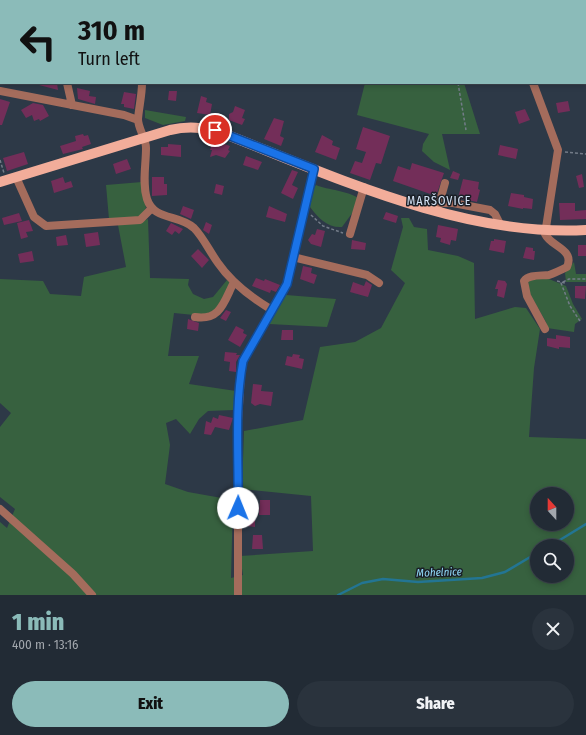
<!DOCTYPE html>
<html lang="en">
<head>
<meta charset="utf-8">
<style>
  body { margin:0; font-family:"Fira Sans Condensed",sans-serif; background:#2a333d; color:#f1f3f6; height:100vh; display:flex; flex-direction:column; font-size:15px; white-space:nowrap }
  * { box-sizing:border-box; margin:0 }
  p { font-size:13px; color:#a2a7ad }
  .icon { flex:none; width:22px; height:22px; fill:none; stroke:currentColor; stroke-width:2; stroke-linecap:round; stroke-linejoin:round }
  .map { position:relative; height:595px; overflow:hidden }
  .details { display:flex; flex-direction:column; background:#222b35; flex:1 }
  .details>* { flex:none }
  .guide { position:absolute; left:0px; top:0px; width:586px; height:84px; box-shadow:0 2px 6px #0003,0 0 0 1px #3f4750; background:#8bbbb9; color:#111; overflow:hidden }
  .needle { width:26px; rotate:339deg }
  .tools { position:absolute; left:530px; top:487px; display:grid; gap:8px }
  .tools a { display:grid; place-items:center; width:44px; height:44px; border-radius:50%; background:#222b35; box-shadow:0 2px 6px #0003,0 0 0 1px #3f4750; font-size:20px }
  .pin { position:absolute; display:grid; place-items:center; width:34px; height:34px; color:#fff; margin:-17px; border:2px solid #fff; border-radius:50%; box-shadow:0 1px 4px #0007 }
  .me { position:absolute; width:44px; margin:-22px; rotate:1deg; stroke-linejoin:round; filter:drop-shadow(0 0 3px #0008) }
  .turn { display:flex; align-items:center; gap:14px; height:84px; padding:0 12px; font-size:18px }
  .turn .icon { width:52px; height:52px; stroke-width:2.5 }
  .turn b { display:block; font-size:28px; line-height:34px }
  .round { display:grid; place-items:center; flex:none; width:42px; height:42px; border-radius:21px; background:#2a333d }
  .overview { display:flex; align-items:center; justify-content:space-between; height:68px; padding:0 12px }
  h1 { font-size:24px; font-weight:800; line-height:30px; color:#8bbbb9 }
  .action { display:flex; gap:8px; margin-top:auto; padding:8px 12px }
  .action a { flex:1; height:46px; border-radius:24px; background:#8bbbb9; color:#111; font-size:16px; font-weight:800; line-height:46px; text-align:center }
  .action a+a { background:#2a333d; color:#f1f3f6 }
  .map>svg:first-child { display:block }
  .green { fill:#37613f; fill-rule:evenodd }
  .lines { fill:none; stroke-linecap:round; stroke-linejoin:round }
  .stream { stroke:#237593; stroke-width:2.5 }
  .building { fill:#732e59 }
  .path { stroke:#737c88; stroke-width:1.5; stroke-dasharray:3 2; stroke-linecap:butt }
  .minor { stroke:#a46c5c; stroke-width:8 }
  .major { stroke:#f2ad9a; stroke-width:10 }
  .route-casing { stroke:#114b97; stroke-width:10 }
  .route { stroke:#1a73e8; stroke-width:7 }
  .labels { text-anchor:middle; stroke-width:3; stroke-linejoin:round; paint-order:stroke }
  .water-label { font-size:11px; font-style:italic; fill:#91daf9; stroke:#1a1f26 }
  .quarter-label { font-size:12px; letter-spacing:1px; fill:#d3e2f4; stroke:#1a1f26 }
</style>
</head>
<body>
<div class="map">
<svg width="586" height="595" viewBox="0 0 586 595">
  <rect width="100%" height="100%" fill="#2d3947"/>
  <!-- green -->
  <path class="green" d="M54 0H499V1H54Z
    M507 0H586V56L585 1Z
    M365 83H464L480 134H442L450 170 434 162 422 151 423 144 429 134 357 115Z
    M145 110 186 117 185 121 163 125 145 118Z
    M142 182 146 208 139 218 109 219 106 185Z
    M316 185C328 190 349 191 358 198L353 212 342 227C328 228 318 218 310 207L311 192Z
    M401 218H409L414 227 427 229 428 250 458 256 474 263 475 319 515 307 526 308 540 329 534 368 529 437 586 439V595H0V522L7 528 15 509 0 497V427L11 413 0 403V279L43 281 50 294 81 296 84 277 126 267 118 225 141 222 148 219 150 278 189 279 188 285 193 294 204 299 213 297 227 280 230 283 217 308 204 316 174 313 168 356H199L189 384 236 391 234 410 208 411 199 419 190 434 176 419 166 423 170 445 165 484 188 492 233 500 231 578 243 575 240 556 313 551 311 496 242 489 244 431 303 420 320 347 355 342 381 328 405 283 391 270 403 227ZM537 494H567V524H537ZM537 546H567V576H537Z
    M574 262 576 274H586V282H566L565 273Z
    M544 277 566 286 573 304 582 319 575 324 574 332 547 328 546 322 530 294 528 281Z
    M286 295 336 299 327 327 269 324Z"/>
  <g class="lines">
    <!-- stream -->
    <path class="stream" d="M550 546 586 524
      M338 595 362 583 383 579 418 582 482 578 505 572 537 553"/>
  </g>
  <!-- building -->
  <path class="building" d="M39 83H57L58 90 39 85Z
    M77 88 90 91 89 96 96 97 95 104 78 99Z
    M169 91H177L176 101 168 100Z
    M124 92 136 94 134 109 124 107V104H121Z
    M201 96 207 98 206 102 212 104 210 115 197 113Z
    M0 99 10 102 2 125H0Z
    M568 101 570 111 558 113 556 103Z
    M33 103 43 105 49 116 40 121 39 119 34 121 32 115 26 118 21 110Z
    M235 106 245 110 242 118 245 119 242 125 229 120V114L233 112Z
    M525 109 530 120 519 124 515 112Z
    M274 118 284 121 280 136 284 138 281 146 264 139Z
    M363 127 390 136 381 164 376 163 370 180 350 173 355 161 362 163 366 152 356 149Z
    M83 134 84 136 88 135 91 144 82 147 83 149 63 154 60 146 76 141 75 136Z
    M322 135 333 141 332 145 340 148 336 160 315 152Z
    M216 141 230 146 228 150 230 151 225 158 216 155 210 157 212 150H210L212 144 214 145Z
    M168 144 181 145V157L161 155V147H168Z
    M500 145 518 149 516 159 498 155Z
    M24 152 28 164 7 171 3 158Z
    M246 156 262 162 258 170 243 165Z
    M127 159 131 169 116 174 113 164Z
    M412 163 444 173 436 196 393 181 398 166 410 170Z
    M292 170 298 172 292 185 298 188 293 199 281 193Z
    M453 171 460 174 458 180 450 178Z
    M582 174 584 187 579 188 576 176Z
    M63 177 65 183 71 181 73 187 54 193 51 181Z
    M152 177H164V184H167V195L152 196Z
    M463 179 479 182 478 189 480 190 477 202 458 198Z
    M216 184 224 186 222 195 214 193Z
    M511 193 524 195V197L533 199 532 209 523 208V209L508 206Z
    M559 203H575V211L586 210V219L560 220Z
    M183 206 194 210 191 219 180 214Z
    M269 206 287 214 285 222 266 217Z
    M386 212 398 216 396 223 383 219Z
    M19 213 22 221 4 225 2 218Z
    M29 220 33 231 26 232 28 237 21 239 17 223Z
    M206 222 212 225 209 234 203 230Z
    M171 223 183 229 179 234 175 231 172 235 166 231Z
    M438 225 458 229 456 241 451 240 450 245 440 242 441 238 436 237Z
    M317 229 325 231 321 247 311 244 308 240 312 234 315 235Z
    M98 232 100 245 86 247 84 234Z
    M66 235 68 245 57 246 56 237Z
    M494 239 506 241 504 253 489 250 491 241H494Z
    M352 240 366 243 365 250 351 249Z
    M578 245H586V256H578Z
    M526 247 533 248V251H535L534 260 523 258Z
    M198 249 209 260 202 268 191 256Z
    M32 251 34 261 20 263 18 254Z
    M303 266 312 268 311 273 317 275 314 284 300 279Z
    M256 278 264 281 265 279 280 285 276 292 271 290 270 293 252 286Z
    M498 280 505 281 507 284 504 298 497 296 498 289H495Z
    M366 281 372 285 368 297 350 292 353 282 364 286Z
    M575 286H586L585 299 575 298Z
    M226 310 231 312 226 321 220 318Z
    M188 319 199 323 198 331 187 329Z
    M236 326 244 330 243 333 247 335 240 347 228 340Z
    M282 330H293V340H281Z
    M556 335 570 337V348L559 347V349L547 346V338L556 339Z
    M225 352 237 353 236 355H240L236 362V372L229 371 230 362 224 361Z
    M293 354 300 355 299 358 304 359 302 369 285 365 287 356 292 357Z
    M253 384 262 385 261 391 273 392 271 406 260 404 255 406 251 403Z
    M219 415 233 418 229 430 215 427 211 435 204 434 206 421 211 423 213 417 218 419Z
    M260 500H270V515H259Z
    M247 518 255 519V527L247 526Z
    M253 535H262L263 549H252Z"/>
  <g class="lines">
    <!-- path -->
    <path class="path" d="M143 0V1
      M466 1V0
      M458 83 466 130
      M565 152 586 154
      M0 160 4 173
      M311 215 323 226 343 233
      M557 281 565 283
      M580 321 570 306 561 283 569 279H586"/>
    <!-- minor -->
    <path class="minor" d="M49 0V1
      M503 0V1
      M166 1 167 0
      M67 83 72 105
      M142 83C142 95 139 107 138 119 138 129 146 138 146 148 146 165 142 183 147 199 154 221 179 214 194 228 203 237 210 252 218 263 231 282 252 298 272 310
      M533 83 558 150 545 234C551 247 575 249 567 267 561 270 555 273 549 275 540 276 529 274 524 281L527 296 545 329
      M0 91 124 115 138 120
      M16 177 34 217 46 226 140 220 151 209
      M439 203H453L490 210 495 214 500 224
      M438 208 445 183
      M350 234 364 187
      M293 257 367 275 379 283
      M195 317C221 321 224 301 234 282
      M0 509 73 574 92 595
      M238 595V421L241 374 243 361 287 284 314 169"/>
    <!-- major -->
    <path class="major" d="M0 182 170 130C192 125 209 128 230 136 339 179 466 237 586 230"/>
  </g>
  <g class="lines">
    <defs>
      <path id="route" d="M215 130 314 169 287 284 243 361C234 409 239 460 238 508"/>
    </defs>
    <!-- route casing -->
    <use href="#route" class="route-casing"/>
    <!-- route -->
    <use href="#route" class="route"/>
  </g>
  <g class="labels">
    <!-- water labels -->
    <g class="water-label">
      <text transform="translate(439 572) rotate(-2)" y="4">Mohelnice</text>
    </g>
    <!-- quarter labels -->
    <g class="quarter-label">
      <text x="439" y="205">MARŠOVICE</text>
    </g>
  </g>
</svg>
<div class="tools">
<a><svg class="needle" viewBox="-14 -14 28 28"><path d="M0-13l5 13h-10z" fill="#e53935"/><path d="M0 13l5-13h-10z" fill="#a2a7ad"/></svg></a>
<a><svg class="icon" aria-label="search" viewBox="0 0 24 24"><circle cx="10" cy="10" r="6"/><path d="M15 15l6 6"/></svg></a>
</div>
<div class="pin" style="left:215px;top:130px;background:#d93025"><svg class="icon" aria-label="arrive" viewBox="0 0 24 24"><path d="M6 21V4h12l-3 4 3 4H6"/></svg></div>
<svg class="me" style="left:238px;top:508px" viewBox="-20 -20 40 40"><circle r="19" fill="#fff"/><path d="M0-13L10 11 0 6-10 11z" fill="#1a73e8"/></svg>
<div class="guide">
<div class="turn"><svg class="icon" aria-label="left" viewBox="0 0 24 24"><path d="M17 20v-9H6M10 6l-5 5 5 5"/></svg><div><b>310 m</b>Turn left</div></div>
</div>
</div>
<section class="details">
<div class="overview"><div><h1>1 min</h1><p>400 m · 13:16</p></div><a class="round"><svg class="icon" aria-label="close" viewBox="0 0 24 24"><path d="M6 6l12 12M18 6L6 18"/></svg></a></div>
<div class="action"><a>Exit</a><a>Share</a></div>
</section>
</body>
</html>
